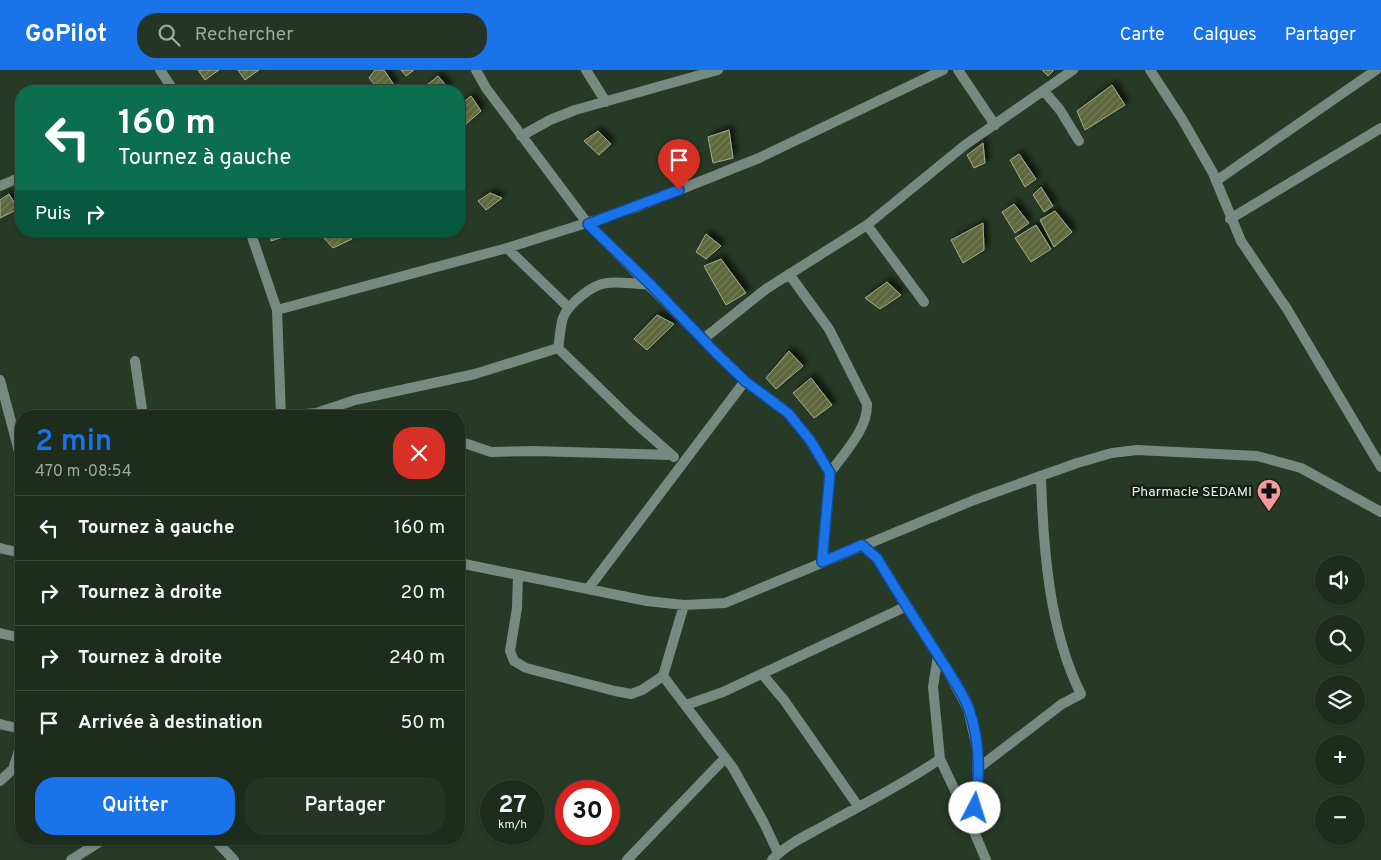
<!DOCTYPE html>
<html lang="fr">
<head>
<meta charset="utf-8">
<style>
  body { margin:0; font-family:Overpass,sans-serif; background:#253425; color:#f1f3f6; height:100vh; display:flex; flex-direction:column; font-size:19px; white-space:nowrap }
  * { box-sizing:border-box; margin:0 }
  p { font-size:16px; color:#a0a7a3 }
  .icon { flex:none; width:28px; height:28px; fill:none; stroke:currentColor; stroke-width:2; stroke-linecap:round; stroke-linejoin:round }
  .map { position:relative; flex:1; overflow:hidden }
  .details { position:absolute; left:15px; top:340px; width:450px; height:435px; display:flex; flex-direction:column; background:#1d2c1c; border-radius:20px; box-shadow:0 1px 4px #0004,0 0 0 1px #3b483b }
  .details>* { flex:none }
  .guide { position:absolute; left:15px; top:15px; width:450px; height:152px; border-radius:20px; box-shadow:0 1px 4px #0004,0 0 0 1px #3b483b; background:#0b6e4f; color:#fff; overflow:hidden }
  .fabs { position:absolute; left:1315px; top:485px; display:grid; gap:10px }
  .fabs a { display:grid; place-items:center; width:50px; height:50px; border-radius:50%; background:#1d2c1c; box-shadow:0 1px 4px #0004,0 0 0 1px #3b483b; font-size:25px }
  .speed { position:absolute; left:480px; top:710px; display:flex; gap:10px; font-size:25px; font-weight:700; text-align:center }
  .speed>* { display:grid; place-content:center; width:65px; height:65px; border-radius:50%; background:#1d2c1c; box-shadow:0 1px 4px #0004,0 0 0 1px #3b483b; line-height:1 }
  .speed small { font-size:12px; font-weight:400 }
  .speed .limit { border:8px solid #d22; background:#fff; color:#111 }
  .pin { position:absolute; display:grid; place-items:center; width:42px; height:42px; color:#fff; margin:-51px -21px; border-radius:50% 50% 50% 0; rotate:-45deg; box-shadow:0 0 5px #0007 }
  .pin .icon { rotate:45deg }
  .me { position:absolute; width:55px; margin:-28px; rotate:5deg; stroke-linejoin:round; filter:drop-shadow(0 0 4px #0008) }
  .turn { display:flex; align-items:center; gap:18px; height:105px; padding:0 20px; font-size:22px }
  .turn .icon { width:65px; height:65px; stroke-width:2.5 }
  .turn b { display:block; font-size:35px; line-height:42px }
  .then { display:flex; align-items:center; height:48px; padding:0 20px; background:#0003; gap:10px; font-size:19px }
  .round { display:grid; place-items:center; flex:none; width:52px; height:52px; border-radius:20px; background:#253425 }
  .summary { display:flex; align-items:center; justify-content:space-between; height:85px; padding:0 20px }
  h1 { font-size:30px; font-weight:600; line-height:38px; color:#1a73e8 }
  .button { display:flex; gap:10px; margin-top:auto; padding:10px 20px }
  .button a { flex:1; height:58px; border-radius:20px; background:#1a73e8; color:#fff; font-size:20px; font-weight:600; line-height:58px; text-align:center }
  .button a+a { background:#253425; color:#f1f3f6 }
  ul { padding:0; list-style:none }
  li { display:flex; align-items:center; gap:15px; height:65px; padding:0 20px; border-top:1px solid #3b483b }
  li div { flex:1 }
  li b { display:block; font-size:19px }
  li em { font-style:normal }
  header { display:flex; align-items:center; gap:30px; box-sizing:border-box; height:70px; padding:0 25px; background:#1a73e8; color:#fff }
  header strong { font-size:24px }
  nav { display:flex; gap:28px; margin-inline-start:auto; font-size:18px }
  .search { width:350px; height:45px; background:#253425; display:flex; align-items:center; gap:12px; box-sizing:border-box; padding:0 18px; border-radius:20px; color:#a0a7a3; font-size:19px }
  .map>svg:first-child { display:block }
  .building { fill:url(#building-hatch); stroke:#a4ac8d; filter:url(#shadow) }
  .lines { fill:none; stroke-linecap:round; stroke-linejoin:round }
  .minor { stroke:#758b82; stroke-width:10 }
  .route-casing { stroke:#114b97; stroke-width:12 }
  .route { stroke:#1a73e8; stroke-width:9 }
  .labels { text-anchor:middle; stroke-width:5; stroke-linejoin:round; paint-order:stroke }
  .poi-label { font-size:14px; fill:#e9f5e8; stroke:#161f15; text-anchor:end }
</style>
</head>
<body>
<header>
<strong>GoPilot</strong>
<div class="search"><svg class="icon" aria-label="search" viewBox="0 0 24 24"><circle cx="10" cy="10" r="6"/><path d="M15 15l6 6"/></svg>Rechercher</div>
<nav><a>Carte</a><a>Calques</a><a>Partager</a></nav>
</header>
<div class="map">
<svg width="1381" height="790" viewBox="0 0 1381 790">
  <defs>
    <pattern id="building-hatch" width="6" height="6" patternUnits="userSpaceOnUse" patternTransform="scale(1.25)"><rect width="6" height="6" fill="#5e673c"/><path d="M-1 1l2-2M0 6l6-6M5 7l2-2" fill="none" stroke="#757d58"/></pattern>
    <filter id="shadow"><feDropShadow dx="4.5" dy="-4.5" stdDeviation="2.5" flood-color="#0009"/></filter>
  </defs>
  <rect width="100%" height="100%" fill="#273a25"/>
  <!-- building -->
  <path class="building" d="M198 0H219L205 10Z
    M238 0H259L245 10Z
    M375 0H384L394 15 387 21H380L369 8Z
    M401 0H414L406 6Z
    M1042 0H1054L1048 6Z
    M438 6 449 19 446 21H432L427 15Z
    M1112 15 1125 35 1085 60 1077 41Z
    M471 26 481 41 465 55 459 49V36Z
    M729 60 733 88 713 93 708 67Z
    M598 61 611 74 599 85 584 71Z
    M983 73 985 93 974 98 967 85Z
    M1019 84 1036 109 1025 117 1010 90Z
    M1041 117 1053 136 1044 142 1033 125Z
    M490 123 502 128 486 140 478 131Z
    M9 124 18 139 0 148V130Z
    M1014 134 1029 153 1015 163 1002 142Z
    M1055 141 1072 162 1054 177 1040 150Z
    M983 153 984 180 963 193 951 170Z
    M1036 155 1051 179 1031 192 1015 168Z
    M271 161H297L298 162 271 171Z
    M331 161H346L352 169 333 178 323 167Z
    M706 164 721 176 706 189 696 182Z
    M721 189 746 223 726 235 704 196Z
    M887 212 901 225 880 239 865 228Z
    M657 245 674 254 647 280 634 269Z
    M789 281 803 296 776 319 766 308Z
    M811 308 832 335 814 348 793 323Z"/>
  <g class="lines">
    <!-- minor -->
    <path class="minor" d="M160 0 174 21
      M476 0 486 18 588 154 716 283 745 311 788 343 810 370 830 403 822 492
      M586 0 606 32
      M958 0 995 55
      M1150 0 1182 49 1213 103 1241 171 1287 239 1381 397
      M1044 21 1060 40 1079 71
      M521 66 550 50 575 40 718 0
      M1216 111 1376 0
      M0 116 21 107
      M1230 149 1381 58
      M867 155 924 232
      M250 161 277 240 281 346
      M507 178 569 238
      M789 204 829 259 867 334C868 359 844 383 830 403
      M277 240 507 178 634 138 759 88 943 0
      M702 270 766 219 867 155 965 75 1073 0
      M558 278 632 350 674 387
      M558 278C560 268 560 257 563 248 568 234 593 214 607 213 621 211 636 215 650 214
      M135 291 143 346
      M0 310 21 389
      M316 343 355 330 475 304 558 278
      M284 346 316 343 356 346
      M459 371 491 382 534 381 671 385
      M862 475 877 488 947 600 968 639 977 678 978 720 970 752 986 790
      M0 478 21 483
      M459 493 647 531 684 535 725 533 974 430 1077 393 1112 383 1137 380 1257 386 1301 398 1381 442
      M518 505 517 538 510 581 514 591 526 598 615 621 631 624 642 620 663 606 684 535
      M588 519 745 311
      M0 563 21 568
      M938 585 933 617 940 689 970 752
      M762 604 784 630 858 736
      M663 606 733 698 764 753 778 783
      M686 635 723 622 907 536
      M0 654 21 659
      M977 699 1062 634 1081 624C1049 561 1043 476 1041 407
      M0 711 13 699 21 674
      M214 769 234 790
      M71 790 104 769
      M627 790 725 688
      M772 790C786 774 808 765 827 754 865 733 904 714 940 689"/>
  </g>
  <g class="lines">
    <defs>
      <path id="route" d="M679 120 588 154 650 214 716 283 745 311 788 343 810 370 830 403 822 492 862 475 877 488C896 520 916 551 936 582 947 600 961 619 969 639 980 670 980 706 975 738"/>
    </defs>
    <!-- route casing -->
    <use href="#route" class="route-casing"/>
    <!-- route -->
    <use href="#route" class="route"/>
  </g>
  <!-- icons -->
  <defs>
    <symbol id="pharmacy-pin" viewBox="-11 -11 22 30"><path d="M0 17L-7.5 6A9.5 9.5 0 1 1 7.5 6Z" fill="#f59b9c" stroke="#161f15"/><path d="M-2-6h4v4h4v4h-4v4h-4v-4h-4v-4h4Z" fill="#111"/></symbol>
  </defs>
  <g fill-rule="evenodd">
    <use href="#pharmacy-pin" x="1255" y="407" width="28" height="38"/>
  </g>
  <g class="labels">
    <!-- poi labels -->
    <g class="poi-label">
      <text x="1252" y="426">Pharmacie SEDAMI</text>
    </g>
  </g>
</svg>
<div class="fabs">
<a><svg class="icon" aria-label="sound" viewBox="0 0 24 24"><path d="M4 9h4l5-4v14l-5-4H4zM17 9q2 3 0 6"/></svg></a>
<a><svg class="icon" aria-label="search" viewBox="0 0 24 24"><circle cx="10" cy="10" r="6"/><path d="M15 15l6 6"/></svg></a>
<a><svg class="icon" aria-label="layers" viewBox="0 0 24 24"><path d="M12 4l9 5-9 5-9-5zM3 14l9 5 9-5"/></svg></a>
<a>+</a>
<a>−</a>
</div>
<div class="speed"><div>27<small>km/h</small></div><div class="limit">30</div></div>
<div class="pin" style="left:679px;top:120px;background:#d93025"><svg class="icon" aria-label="arrive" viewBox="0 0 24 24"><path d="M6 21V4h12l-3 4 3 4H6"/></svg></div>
<svg class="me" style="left:975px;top:738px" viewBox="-20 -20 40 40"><circle r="19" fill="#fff"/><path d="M0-13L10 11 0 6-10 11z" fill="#1a73e8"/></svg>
<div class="guide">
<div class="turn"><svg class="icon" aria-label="left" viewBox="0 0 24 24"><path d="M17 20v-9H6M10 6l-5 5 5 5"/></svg><div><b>160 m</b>Tournez à gauche</div></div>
<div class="then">Puis<svg class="icon" aria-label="right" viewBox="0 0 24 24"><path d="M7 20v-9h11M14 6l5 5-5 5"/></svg></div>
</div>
<section class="details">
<div class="summary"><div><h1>2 min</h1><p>470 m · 08:54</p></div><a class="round" style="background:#d93025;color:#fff"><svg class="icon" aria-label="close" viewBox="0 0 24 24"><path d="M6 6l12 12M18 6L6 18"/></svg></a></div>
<ul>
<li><svg class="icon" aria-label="left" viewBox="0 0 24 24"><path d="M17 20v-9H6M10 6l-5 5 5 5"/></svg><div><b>Tournez à gauche</b></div><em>160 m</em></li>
<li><svg class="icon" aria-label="right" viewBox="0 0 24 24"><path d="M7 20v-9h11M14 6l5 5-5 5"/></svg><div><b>Tournez à droite</b></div><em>20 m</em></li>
<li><svg class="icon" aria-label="right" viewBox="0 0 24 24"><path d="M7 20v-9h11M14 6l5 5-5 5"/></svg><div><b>Tournez à droite</b></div><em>240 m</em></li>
<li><svg class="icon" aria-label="arrive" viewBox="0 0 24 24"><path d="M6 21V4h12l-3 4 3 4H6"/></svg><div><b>Arrivée à destination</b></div><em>50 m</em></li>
</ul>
<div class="button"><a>Quitter</a><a>Partager</a></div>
</section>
</div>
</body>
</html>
